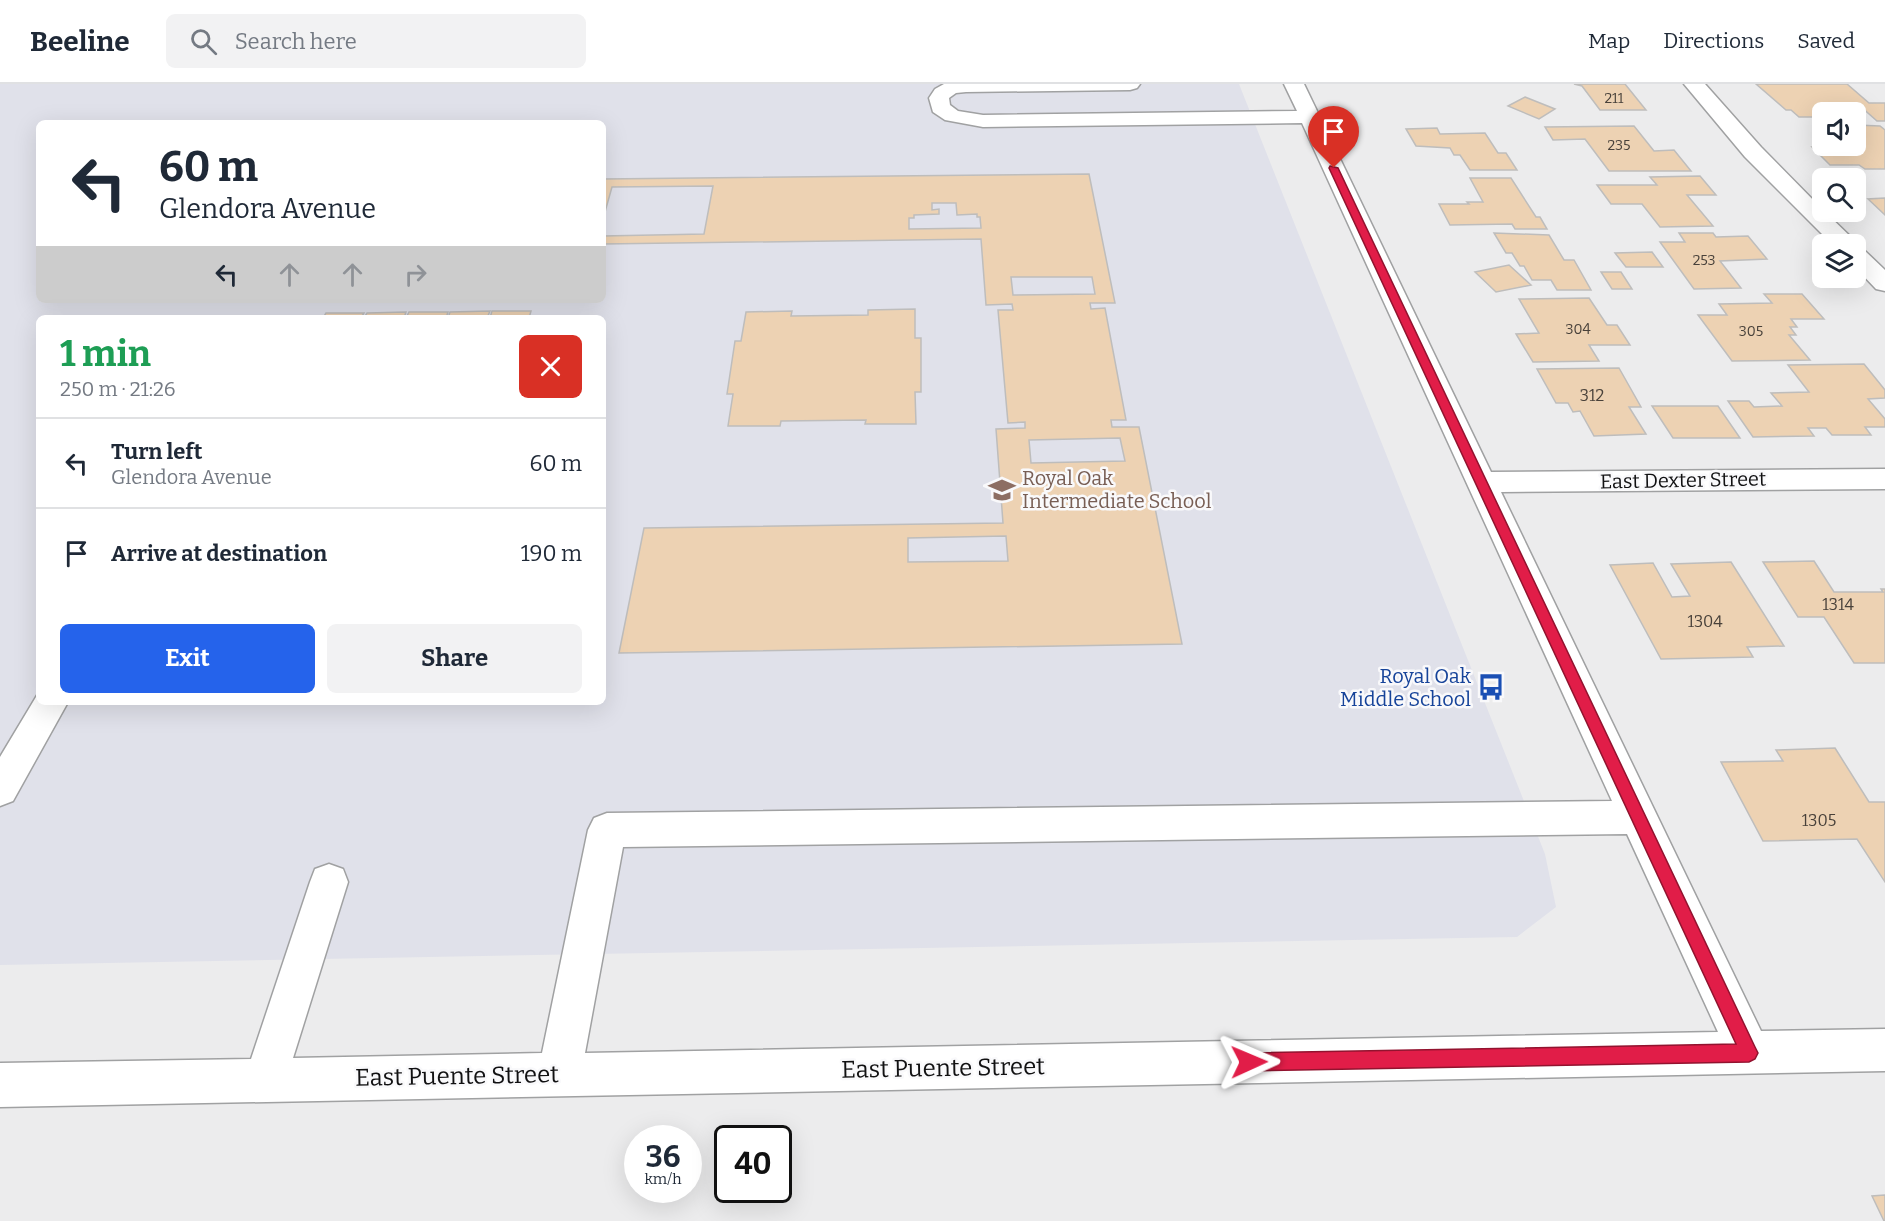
<!DOCTYPE html>
<html lang="en">
<head>
<meta charset="utf-8">
<style>
  body { margin:0; font-family:Bitter,serif; background:#f2f2f3; color:#1f2937; height:100vh; display:flex; flex-direction:column; font-size:22px; white-space:nowrap }
  * { box-sizing:border-box; margin:0 }
  p { font-size:20px; color:#747a83 }
  .icon { flex:none; width:33px; height:33px; fill:none; stroke:currentColor; stroke-width:2; stroke-linecap:round; stroke-linejoin:round }
  .map { position:relative; flex:1; overflow:hidden }
  .drawer { position:absolute; left:36px; top:231px; width:570px; height:390px; display:flex; flex-direction:column; background:#fff; border-radius:9px; box-shadow:0 6px 24px #0002 }
  .drawer>* { flex:none }
  .hud { position:absolute; left:36px; top:36px; width:570px; height:183px; border-radius:9px; box-shadow:0 6px 24px #0002; background:#fff; color:#1f2937; overflow:hidden }
  .fabs { position:absolute; left:1812px; top:18px; display:grid; gap:12px }
  .fabs a { display:grid; place-items:center; width:54px; height:54px; border-radius:9px; background:#fff; box-shadow:0 6px 24px #0002; font-size:30px }
  .speed { position:absolute; left:624px; top:1041px; display:flex; gap:12px; font-size:30px; font-weight:700; text-align:center }
  .speed>* { display:grid; place-content:center; width:78px; height:78px; border-radius:50%; background:#fff; box-shadow:0 6px 24px #0002; line-height:1 }
  .speed small { font-size:15px; font-weight:400 }
  .speed .limit { border:3px solid #111; border-radius:9px; background:#fff; color:#111 }
  .pin { position:absolute; display:grid; place-items:center; width:51px; height:51px; color:#fff; margin:-62px -26px; border-radius:50% 50% 50% 0; rotate:-45deg; box-shadow:0 0 6px #0007 }
  .pin .icon { rotate:45deg }
  .me { position:absolute; width:66px; margin:-33px; rotate:89deg; stroke-linejoin:round; filter:drop-shadow(0 0 4px #0008) }
  .turn { display:flex; align-items:center; gap:21px; height:126px; padding:0 24px; font-size:27px }
  .turn .icon { width:78px; height:78px; stroke-width:2.5 }
  .turn b { display:block; font-size:42px; line-height:51px }
  .lanes { display:flex; align-items:center; height:57px; padding:0 24px; background:#0003; justify-content:center; gap:30px; direction:ltr }
  .lanes .off { opacity:.35 }
  .round { display:grid; place-items:center; flex:none; width:63px; height:63px; border-radius:9px; background:#f2f2f3 }
  .overview { display:flex; align-items:center; justify-content:space-between; height:102px; padding:0 24px }
  h1 { font-size:36px; font-weight:700; line-height:45px; color:#1e9e55 }
  .cta { display:flex; gap:12px; margin-top:auto; padding:12px 24px }
  .cta a { flex:1; height:69px; border-radius:9px; background:#2563eb; color:#fff; font-size:24px; font-weight:700; line-height:69px; text-align:center }
  .cta a+a { background:#f2f2f3; color:#1f2937 }
  ul { padding:0; list-style:none }
  li { display:flex; align-items:center; gap:18px; height:90px; padding:0 24px; border-top:2px solid #e0e1e3 }
  li div { flex:1 }
  li b { display:block; font-size:22px }
  li em { font-style:normal }
  header { display:flex; align-items:center; gap:36px; box-sizing:border-box; height:84px; padding:0 30px; background:#fff; border-bottom:2px solid #e0e1e3 }
  header strong { font-size:28px }
  nav { display:flex; gap:33px; margin-inline-start:auto; font-size:21px }
  .search { width:420px; height:54px; background:#f2f2f3; display:flex; align-items:center; gap:15px; box-sizing:border-box; padding:0 21px; border-radius:9px; color:#747a83; font-size:22px }
  .map>svg:first-child { display:block }
  .built { fill:#e0e1ea; fill-rule:evenodd }
  .building { fill:#edd2b3; stroke:#bebdbc; stroke-width:1.5; fill-rule:evenodd }
  .lines { fill:none; stroke-linecap:round; stroke-linejoin:round }
  .minor-casing { stroke:#a0a1a2; stroke-width:3 }
  .minor { fill:#fff; fill-rule:evenodd }
  .route { fill:#e11d48; stroke:#92132f; stroke-width:1.5 }
  .labels { text-anchor:middle; stroke-width:5; stroke-linejoin:round; paint-order:stroke }
  .far-number-label { font-size:14px; fill:#48413a }
  .number-label { font-size:16px; fill:#48413a }
  .education-label { font-size:20px; fill:#785e54; stroke:#f9f9fb; text-anchor:start }
  .street-label { font-size:20px; fill:#111112; stroke:#f9f9fb }
  .transit-label { font-size:20px; fill:#164399; stroke:#f9f9fb; text-anchor:end }
  .near-street-label { font-size:24px; fill:#111112; stroke:#f9f9fb }
</style>
</head>
<body>
<header>
<strong>Beeline</strong>
<div class="search"><svg class="icon" aria-label="search" viewBox="0 0 24 24"><circle cx="10" cy="10" r="6"/><path d="M15 15l6 6"/></svg>Search here</div>
<nav><a>Map</a><a>Directions</a><a>Saved</a></nav>
</header>
<div class="map">
<svg width="1885" height="1137" viewBox="0 0 1885 1137">
  <rect width="100%" height="100%" fill="#ececed"/>
  <!-- built -->
  <path class="built" d="M0 0H1239L1545 770 1556 823 1517 853 0 881ZM39 39H603V216H39ZM39 234H603V618H39Z"/>
  <!-- building -->
  <path class="building" d="M1574 0H1625L1646 26H1600L1582 2Z
    M1756 0H1847L1869 19H1885V37H1877L1860 22H1828L1833 27 1822 28V33H1799L1791 26H1786Z
    M1525 13 1555 25 1539 35 1508 22Z
    M1856 41 1880 42 1885 46V85H1865L1859 81H1830L1812 63 1856 62Z
    M1634 42 1654 67 1674 66 1691 87H1609L1585 55 1553 56 1545 43Z
    M1437 44 1440 50 1485 49 1498 69H1506L1517 86H1470L1460 71H1454L1450 64 1416 62 1406 45Z
    M1089 90 1115 219H1090L1091 225 1105 224 1126 336H1111L1112 343H1139L1182 560 619 569 644 444 1003 439 996 345 1025 344V338L1008 339 998 226H1013L1012 220 986 221 981 155 603 160V152L704 150 713 102 612 103 603 135V95ZM932 119H956L957 131 977 130V133H980L981 144 909 145V134H914V131L939 130V125L932 126ZM1011 193H1092L1095 210 1013 211ZM1120 354 1125 377 1031 379 1029 356ZM1006 452 1008 477 908 478V454Z
    M1700 92 1716 111H1687L1713 142 1660 143 1642 120H1611L1597 101H1657L1650 93Z
    M1470 94H1511L1536 133H1540L1547 145H1515L1512 140 1450 141 1439 120H1469L1467 118H1483Z
    M1885 114V131L1868 115Z
    M1494 149 1549 151 1564 176H1574L1591 206H1557L1551 196H1532L1524 182H1520L1512 169H1506Z
    M1679 149H1713L1716 153 1748 152 1767 175 1720 177 1741 204 1694 205 1660 158H1685Z
    M1652 168 1663 183H1626L1615 169Z
    M1509 181 1531 201 1496 208 1475 188Z
    M1601 188H1621L1632 205H1612Z
    M1764 210H1802L1824 235H1791L1797 243H1790L1796 251H1789L1810 276 1732 277 1698 231H1727L1719 220 1772 219Z
    M1589 214 1607 241H1617L1630 261H1589L1599 277 1533 278 1516 250 1539 249 1519 215Z
    M915 225V254H921V308H915L916 340H865L866 336 781 337 780 342H728L733 310H727L735 257H741L746 228 792 227 791 232 868 231V226Z
    M490 227 487 234H448L450 228Z
    M492 227H531L529 234H490Z
    M406 228 404 234H364L367 229Z
    M409 228H448L446 234H406Z
    M326 229H364L361 234H323Z
    M1864 280 1885 306V314L1868 315 1885 335V343H1865L1871 351H1832L1826 344H1808L1814 352 1753 353 1728 317H1749L1754 323 1782 322 1771 309 1809 308 1788 281Z
    M1619 284 1641 323H1629L1646 350 1594 352 1580 327 1573 328 1568 319H1556L1537 285Z
    M1652 322H1718L1740 354H1673Z
    M1814 477 1834 508H1883L1881 505H1885V579H1854L1824 533H1798L1763 478Z
    M1731 478 1784 562 1747 563 1753 573 1661 575 1610 481 1653 479 1672 513 1690 512 1671 480Z
    M1835 664 1869 718H1885V798L1857 755 1763 757 1721 678 1783 677 1776 666Z
    M1885 1111V1137H1884L1872 1112Z"/>
  <g class="lines">
    <defs>
      <path id="minor" d="M944 0H1140L1137 4 1130 6 966 8 956 9 949 14 950 21 958 27 983 31 1297 27 1284 0H1304L1491 388 1885 385V405L1501 408 1761 947 1885 945V987L0 1023V979L251 975 310 798 315 785 329 780 343 785 348 798 293 974 542 969 588 746 594 734 607 729 1612 717 1302 39 983 43 945 36 933 28 929 14 935 5ZM1627 750 1718 948 585 969 623 763Z
        M1684 0H1705L1761 63 1822 125V128H1825L1853 155 1857 160 1856 162 1832 160 1745 73Z
        M1856 164 1864 166 1885 186V207L1876 205 1856 184Z
        M39 608V618H68L13 717 0 722V673Z"/>
    </defs>
    <!-- minor casing -->
    <use href="#minor" class="minor-casing"/>
    <!-- minor -->
    <use href="#minor" class="minor"/>
  </g>
  <!-- route -->
  <path class="route" d="M1330 82 1338 84 1755 963 1758 969 1755 975 1749 978 1249 987 1243 984 1241 978 1243 972 1249 969 1736 960 1329 84Z"/>
  <!-- icons -->
  <defs>
    <symbol id="school-bare" viewBox="-9 -9 18 18"><path d="M0-5L7-2L0 1L-7-2ZM-4 1L0 2.5L4 1V4Q0 6-4 4Z" fill="#8d6e63" stroke="#f9f9fb" stroke-width="2.5" paint-order="stroke"/></symbol>
    <symbol id="bus-bare" viewBox="-9 -9 18 18"><path d="M-5-6H5V4H4V6H2V4H-2V6H-4V4H-5ZM-3.5-4V0h7V-4ZM-3.5 1.2v1.5H-2V1.2ZM2 1.2v1.5H3.5V1.2Z" fill="#1a4fb4" stroke="#f9f9fb" stroke-width="2.5" paint-order="stroke"/></symbol>
  </defs>
  <g fill-rule="evenodd">
    <use href="#school-bare" x="983" y="387" width="38" height="38"/>
    <use href="#bus-bare" x="1472" y="584" width="38" height="38"/>
  </g>
  <g class="labels">
    <!-- far-number labels -->
    <g class="far-number-label">
      <text x="1614" y="19">211</text>
      <text x="1619" y="66">235</text>
      <text x="1704" y="181">253</text>
      <text x="1578" y="250">304</text>
      <text x="1751" y="252">305</text>
    </g>
    <!-- number labels -->
    <g class="number-label">
      <text x="1592" y="317">312</text>
      <text x="1838" y="526">1314</text>
      <text x="1705" y="543">1304</text>
      <text x="1819" y="742">1305</text>
    </g>
    <!-- education labels -->
    <g class="education-label">
      <text x="1022" y="401">Royal Oak<tspan x="1022" dy="23">Intermediate School</tspan></text>
    </g>
    <!-- street labels -->
    <g class="street-label">
      <text transform="translate(1683 396) rotate(-1)" y="7">East Dexter Street</text>
    </g>
    <!-- transit labels -->
    <g class="transit-label">
      <text x="1471" y="599">Royal Oak<tspan x="1471" dy="23">Middle School</tspan></text>
    </g>
    <!-- near-street labels -->
    <g class="near-street-label">
      <text transform="translate(943 984) rotate(-1)" y="8">East Puente Street</text>
      <text transform="translate(457 992) rotate(-1)" y="8">East Puente Street</text>
    </g>
  </g>
</svg>
<div class="fabs">
<a><svg class="icon" aria-label="sound" viewBox="0 0 24 24"><path d="M4 9h4l5-4v14l-5-4H4zM17 9q2 3 0 6"/></svg></a>
<a><svg class="icon" aria-label="search" viewBox="0 0 24 24"><circle cx="10" cy="10" r="6"/><path d="M15 15l6 6"/></svg></a>
<a><svg class="icon" aria-label="layers" viewBox="0 0 24 24"><path d="M12 4l9 5-9 5-9-5zM3 14l9 5 9-5"/></svg></a>
</div>
<div class="speed"><div>36<small>km/h</small></div><div class="limit">40</div></div>
<div class="pin" style="left:1334px;top:84px;background:#d93025"><svg class="icon" aria-label="arrive" viewBox="0 0 24 24"><path d="M6 21V4h12l-3 4 3 4H6"/></svg></div>
<svg class="me" style="left:1249px;top:978px" viewBox="-20 -20 40 40"><path d="M0-17L14 15 0 8-14 15z" fill="#e11d48" stroke="#fff" stroke-width="4"/></svg>
<div class="hud">
<div class="turn"><svg class="icon" aria-label="left" viewBox="0 0 24 24"><path d="M17 20v-9H6M10 6l-5 5 5 5"/></svg><div><b>60 m</b>Glendora Avenue</div></div>
<div class="lanes"><svg class="icon" aria-label="left" viewBox="0 0 24 24"><path d="M17 20v-9H6M10 6l-5 5 5 5"/></svg><svg class="icon off" aria-label="ahead" viewBox="0 0 24 24"><path d="M12 20V5M6 11l6-6 6 6"/></svg><svg class="icon off" aria-label="ahead" viewBox="0 0 24 24"><path d="M12 20V5M6 11l6-6 6 6"/></svg><svg class="icon off" aria-label="right" viewBox="0 0 24 24"><path d="M7 20v-9h11M14 6l5 5-5 5"/></svg></div>
</div>
<section class="drawer">
<div class="overview"><div><h1>1 min</h1><p>250 m · 21:26</p></div><a class="round" style="background:#d93025;color:#fff"><svg class="icon" aria-label="close" viewBox="0 0 24 24"><path d="M6 6l12 12M18 6L6 18"/></svg></a></div>
<ul>
<li><svg class="icon" aria-label="left" viewBox="0 0 24 24"><path d="M17 20v-9H6M10 6l-5 5 5 5"/></svg><div><b>Turn left</b><p>Glendora Avenue</p></div><em>60 m</em></li>
<li><svg class="icon" aria-label="arrive" viewBox="0 0 24 24"><path d="M6 21V4h12l-3 4 3 4H6"/></svg><div><b>Arrive at destination</b></div><em>190 m</em></li>
</ul>
<div class="cta"><a>Exit</a><a>Share</a></div>
</section>
</div>
</body>
</html>
